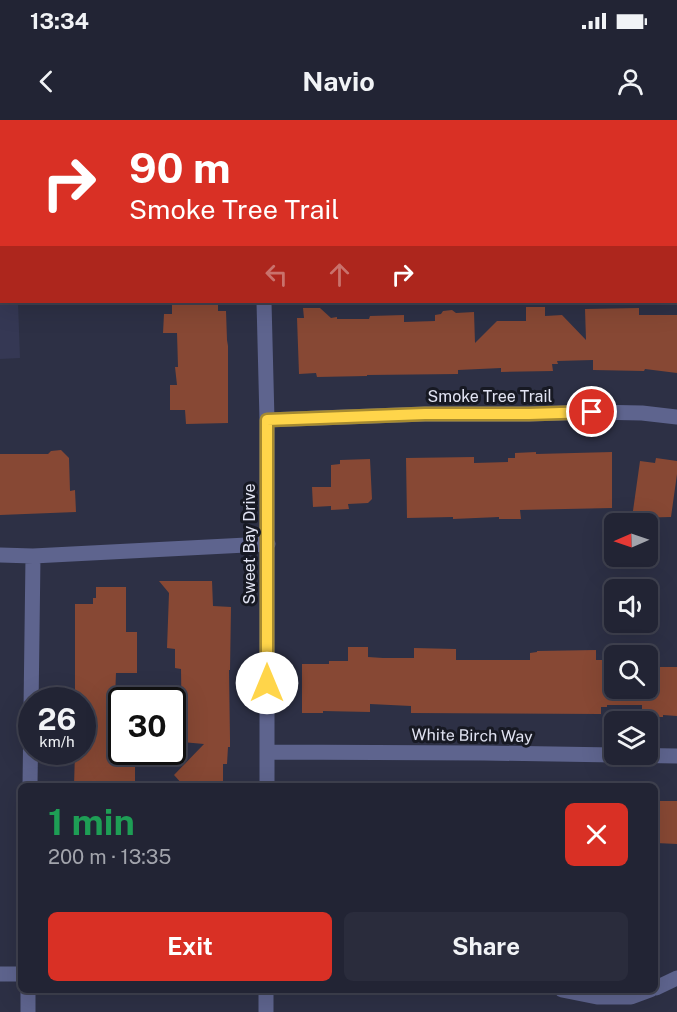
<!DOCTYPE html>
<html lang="en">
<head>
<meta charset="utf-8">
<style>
  body { margin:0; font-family:"Public Sans",sans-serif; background:#2a2c3c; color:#f1f3f6; height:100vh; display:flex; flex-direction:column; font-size:22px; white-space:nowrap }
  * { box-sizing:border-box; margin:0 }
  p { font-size:20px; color:#a2a4ac }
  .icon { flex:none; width:33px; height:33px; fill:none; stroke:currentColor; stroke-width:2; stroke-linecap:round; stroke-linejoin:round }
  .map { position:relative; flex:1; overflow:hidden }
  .panel { position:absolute; left:18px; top:663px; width:640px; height:210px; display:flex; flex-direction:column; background:#222434; border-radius:9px; box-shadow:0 6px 24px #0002,0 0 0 2px #3f414f }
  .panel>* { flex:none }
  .hud { position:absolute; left:0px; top:0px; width:678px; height:183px; box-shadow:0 6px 24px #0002,0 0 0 2px #3f414f; background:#d93025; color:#fff; overflow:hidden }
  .needle { width:39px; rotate:268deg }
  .tools { position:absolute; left:604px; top:393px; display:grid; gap:12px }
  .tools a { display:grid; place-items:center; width:54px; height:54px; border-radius:9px; background:#222434; box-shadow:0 6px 24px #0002,0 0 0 2px #3f414f; font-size:30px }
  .speed { position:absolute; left:18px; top:567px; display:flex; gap:12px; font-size:30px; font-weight:700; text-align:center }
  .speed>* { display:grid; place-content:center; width:78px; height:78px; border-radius:50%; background:#222434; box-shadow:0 6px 24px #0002,0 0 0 2px #3f414f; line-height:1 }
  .speed small { font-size:15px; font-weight:400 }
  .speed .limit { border:3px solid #111; border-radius:9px; background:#fff; color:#111 }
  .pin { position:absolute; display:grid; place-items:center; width:51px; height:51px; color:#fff; margin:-26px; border:3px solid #fff; border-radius:50%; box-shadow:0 2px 6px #0007 }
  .me { position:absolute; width:66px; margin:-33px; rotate:0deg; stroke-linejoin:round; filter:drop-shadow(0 0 4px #0008) }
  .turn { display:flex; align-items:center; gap:21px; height:126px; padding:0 30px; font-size:27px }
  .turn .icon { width:78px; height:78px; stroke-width:2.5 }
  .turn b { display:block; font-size:42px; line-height:51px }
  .lanes { display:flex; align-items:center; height:57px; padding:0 30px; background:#0003; justify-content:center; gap:30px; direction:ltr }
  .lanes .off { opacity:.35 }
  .round { display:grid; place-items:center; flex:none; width:63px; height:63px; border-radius:9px; background:#2a2c3c }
  .summary { display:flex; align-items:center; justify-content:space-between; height:102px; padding:0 30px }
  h1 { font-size:36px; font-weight:700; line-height:45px; color:#1e9e55 }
  .button { display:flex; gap:12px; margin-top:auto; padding:12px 30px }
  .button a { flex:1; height:69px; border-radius:9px; background:#d93025; color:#fff; font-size:24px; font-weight:700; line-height:69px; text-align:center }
  .button a+a { background:#2a2c3c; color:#f1f3f6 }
  .status { display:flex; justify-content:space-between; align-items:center; height:42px; padding:0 30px; background:#222434; direction:ltr }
  .status svg { height:16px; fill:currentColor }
  header { display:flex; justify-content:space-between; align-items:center; height:78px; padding:0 30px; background:#222434; font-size:27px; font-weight:700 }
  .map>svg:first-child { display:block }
  .built { fill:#353854 }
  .building { fill:#874834 }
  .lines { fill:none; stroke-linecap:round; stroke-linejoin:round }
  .minor { stroke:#5e648e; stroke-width:15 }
  .route-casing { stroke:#a68a30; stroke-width:15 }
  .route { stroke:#ffd54a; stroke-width:10 }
  .labels { text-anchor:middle; stroke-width:6; stroke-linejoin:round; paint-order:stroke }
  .street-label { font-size:16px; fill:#e1e3f2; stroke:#171923 }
</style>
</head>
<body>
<div class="status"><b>13:34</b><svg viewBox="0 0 49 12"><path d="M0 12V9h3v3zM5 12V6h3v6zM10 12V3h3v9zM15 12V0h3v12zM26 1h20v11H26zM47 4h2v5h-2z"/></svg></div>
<header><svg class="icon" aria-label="back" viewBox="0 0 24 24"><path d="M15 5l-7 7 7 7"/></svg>Navio<svg class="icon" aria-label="person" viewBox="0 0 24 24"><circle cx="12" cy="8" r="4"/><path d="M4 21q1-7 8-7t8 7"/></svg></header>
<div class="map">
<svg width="677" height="892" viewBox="0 0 677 892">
  <rect width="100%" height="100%" fill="#2d3045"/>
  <!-- built -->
  <path class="built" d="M0 39H2V182H18L20 238 0 239Z"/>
  <!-- building -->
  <path class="building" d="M172 182H218V191H226L227 220 228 226V303L186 304 185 290H170V265H177L175 247H178L177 213H163L164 194H172Z
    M526 187H545V196L562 195 586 220 585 189 639 188V195H677V253L645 249 644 251 593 250V240L557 241 558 244H552L553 251 501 252V248L458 250V254L367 255V256L317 257 316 253 299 254 297 198H304L303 188H320L331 198 337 197V199H369L370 196 404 195V202L435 201V195L441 194 443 191 452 190 456 193 474 192 475 223 497 201H526Z
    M61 330 69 338 70 371 75 370 76 392 0 395V334H48L51 331Z
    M536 332V334L612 332V388L520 390 521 399H499V397L453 399V397L407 398 406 338 474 337V343L508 342V338H515V333Z
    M656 338 677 341V354L671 397 632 398 640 341 655 343Z
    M370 339 372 379 368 383 348 384 349 389 331 390V386L313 387 312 367H331V345L340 344V340Z
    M159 461H212L213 486 231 487 230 550H229L230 619V627H228L227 644H223V666H184L174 655 204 624 182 622 181 549 175 548V529L167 528 169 473Z
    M96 467H126V512H137V553H116L115 578 119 583 120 587V604H122V632H144L135 642V666H74L75 632H82V580H75V484H93V478H96Z
    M348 527H368V537L383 538H414V528L456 529V540H530V533L537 532V531L596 530V540H615V568H648V547H677V596L663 595V597H642V585H607V587H601V594L411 593V586L370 584V592L323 591V593H302V544H329V541H348Z
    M656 681H677V724L656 723Z"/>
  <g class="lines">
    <!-- minor -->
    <path class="minor" d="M259 0V2
      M676 49H677
      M0 71V95
      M0 163V167
      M264 182 267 300V666
      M267 300 425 294H529L592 292 642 293 677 297
      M0 435 33 436 268 424
      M267 632 484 633 677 636
      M30 666 33 436
      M0 854H21
      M656 868 677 858
      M266 870V892
      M562 870 597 877H631L650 870
      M28 892V870"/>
  </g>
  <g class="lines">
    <defs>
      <path id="route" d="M267 563V300L425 294H529L592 292"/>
    </defs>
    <!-- route casing -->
    <use href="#route" class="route-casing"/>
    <!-- route -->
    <use href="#route" class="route"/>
  </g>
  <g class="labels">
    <!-- street labels -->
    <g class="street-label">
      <text x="490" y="282">Smoke Tree Trail</text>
      <text transform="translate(249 424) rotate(-90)" y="6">Sweet Bay Drive</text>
      <text transform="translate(472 615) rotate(1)" y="6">White Birch Way</text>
    </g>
  </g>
</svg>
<div class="tools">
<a><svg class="needle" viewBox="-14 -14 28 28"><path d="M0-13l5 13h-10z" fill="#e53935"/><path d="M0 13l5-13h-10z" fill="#a2a4ac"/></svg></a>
<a><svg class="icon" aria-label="sound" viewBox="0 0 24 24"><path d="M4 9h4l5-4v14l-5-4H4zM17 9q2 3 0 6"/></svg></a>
<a><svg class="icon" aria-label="search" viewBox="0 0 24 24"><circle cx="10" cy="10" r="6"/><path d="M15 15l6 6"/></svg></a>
<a><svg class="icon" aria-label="layers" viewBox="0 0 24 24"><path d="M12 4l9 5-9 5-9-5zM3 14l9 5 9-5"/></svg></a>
</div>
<div class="speed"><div>26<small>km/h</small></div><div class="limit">30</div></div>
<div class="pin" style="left:592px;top:292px;background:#d93025"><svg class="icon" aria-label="arrive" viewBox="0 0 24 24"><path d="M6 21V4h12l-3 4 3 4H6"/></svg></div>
<svg class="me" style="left:267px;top:563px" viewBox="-20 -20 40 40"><circle r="19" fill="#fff"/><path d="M0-13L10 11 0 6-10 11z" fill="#ffd54a"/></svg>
<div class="hud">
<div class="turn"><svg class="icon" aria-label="right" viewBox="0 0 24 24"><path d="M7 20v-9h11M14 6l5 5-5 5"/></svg><div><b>90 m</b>Smoke Tree Trail</div></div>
<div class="lanes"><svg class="icon off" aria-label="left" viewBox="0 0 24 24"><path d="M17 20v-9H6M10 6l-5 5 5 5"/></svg><svg class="icon off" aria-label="ahead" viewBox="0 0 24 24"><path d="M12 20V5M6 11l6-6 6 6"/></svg><svg class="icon" aria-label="right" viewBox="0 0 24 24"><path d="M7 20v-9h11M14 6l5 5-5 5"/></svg></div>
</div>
<section class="panel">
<div class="summary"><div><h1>1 min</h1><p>200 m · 13:35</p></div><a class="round" style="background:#d93025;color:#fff"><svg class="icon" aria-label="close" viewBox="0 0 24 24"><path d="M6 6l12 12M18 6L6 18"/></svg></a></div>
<div class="button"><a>Exit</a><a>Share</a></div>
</section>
</div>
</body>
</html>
